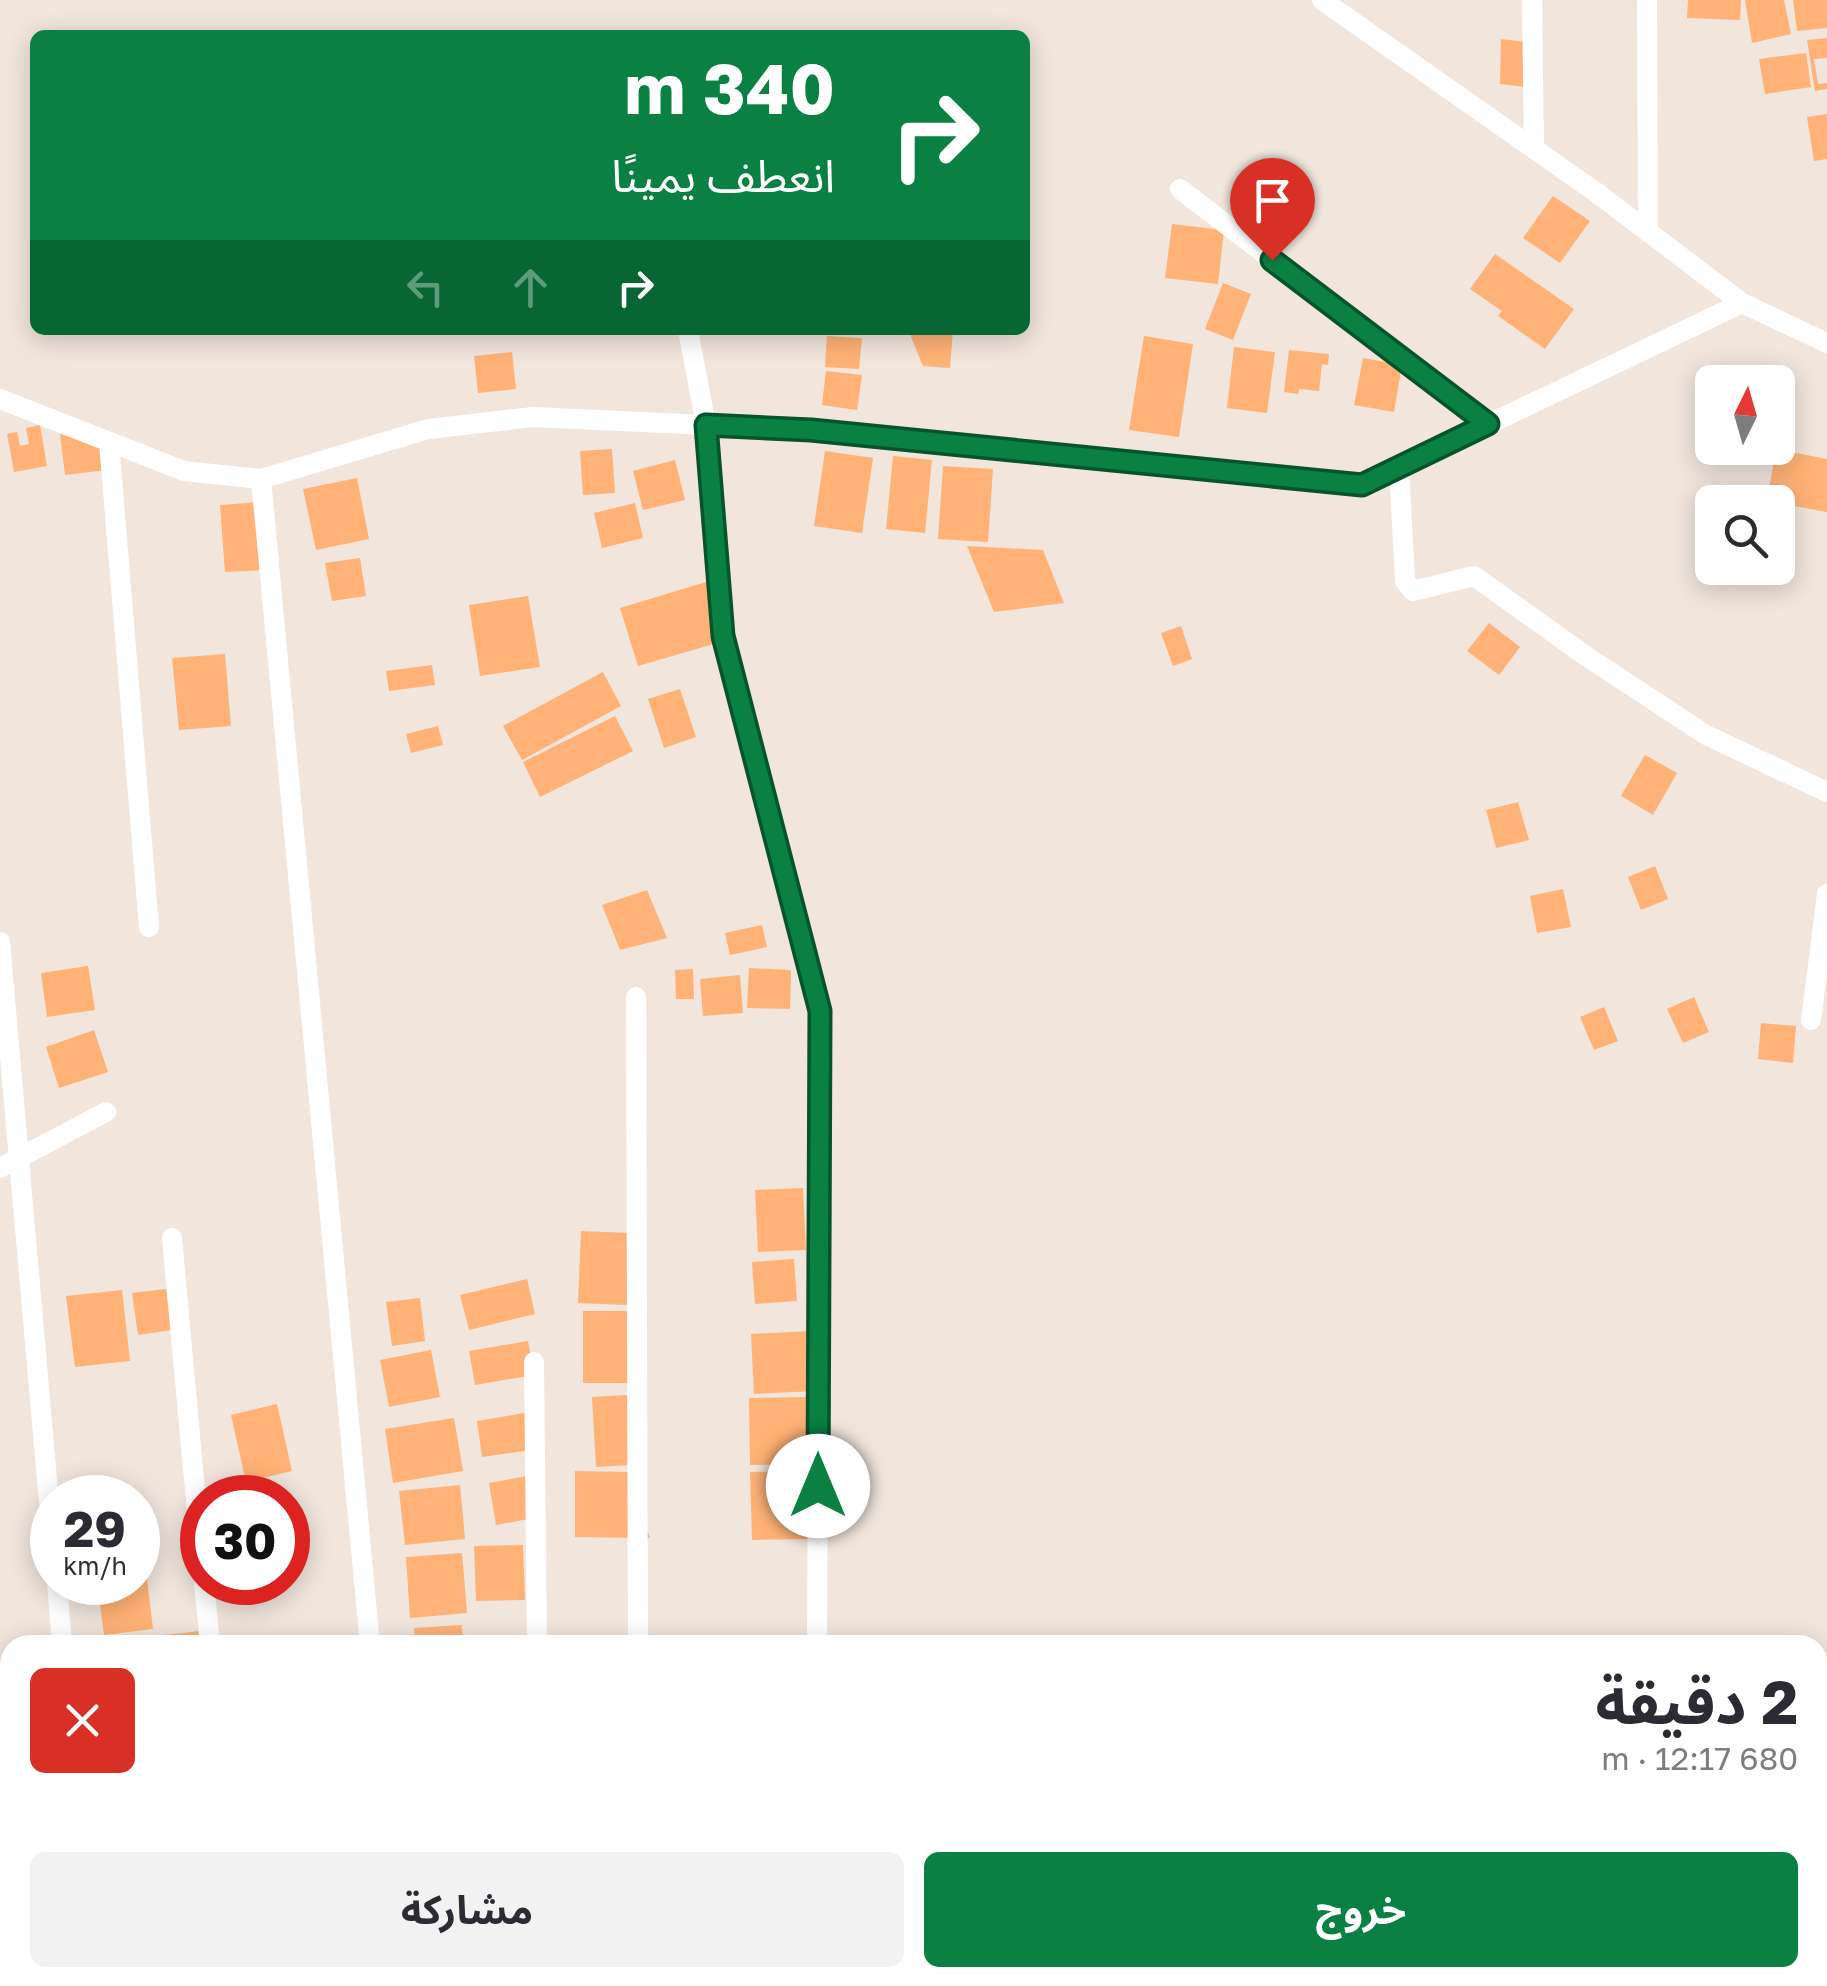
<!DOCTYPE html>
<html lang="ar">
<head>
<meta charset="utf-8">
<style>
  body { margin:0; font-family:"Golos Text","Noto Sans Arabic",sans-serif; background:#f2f2f3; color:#2b2b33; direction:rtl; height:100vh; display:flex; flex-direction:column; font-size:38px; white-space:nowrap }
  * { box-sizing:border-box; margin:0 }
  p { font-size:32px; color:#7c7c81 }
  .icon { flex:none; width:55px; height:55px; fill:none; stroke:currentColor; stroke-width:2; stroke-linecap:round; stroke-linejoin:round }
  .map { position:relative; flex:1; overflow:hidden; direction:ltr }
  .panel { position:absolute; left:0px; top:1635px; width:1828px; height:352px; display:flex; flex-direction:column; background:#fff; border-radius:30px 30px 0 0; box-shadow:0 5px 25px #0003; direction:rtl }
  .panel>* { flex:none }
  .top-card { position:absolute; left:30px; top:30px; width:1000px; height:305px; border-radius:15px; box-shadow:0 5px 25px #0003; direction:rtl; background:#0b8043; color:#fff; overflow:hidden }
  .needle { width:65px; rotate:5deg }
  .controls { position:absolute; left:1695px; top:365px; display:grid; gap:20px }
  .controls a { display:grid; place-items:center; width:100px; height:100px; border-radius:15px; background:#fff; box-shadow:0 5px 25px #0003; font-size:50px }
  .speed { position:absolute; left:30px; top:1475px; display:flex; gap:20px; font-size:50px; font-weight:700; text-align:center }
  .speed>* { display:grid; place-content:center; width:130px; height:130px; border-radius:50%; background:#fff; box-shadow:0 5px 25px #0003; line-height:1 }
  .speed small { font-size:25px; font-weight:400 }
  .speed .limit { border:15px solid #d22; background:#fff; color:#111 }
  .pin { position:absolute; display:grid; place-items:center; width:85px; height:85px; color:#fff; margin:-102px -42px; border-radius:50% 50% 50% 0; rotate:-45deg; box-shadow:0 0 10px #0007 }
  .pin .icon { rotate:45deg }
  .me { position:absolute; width:110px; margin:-55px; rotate:0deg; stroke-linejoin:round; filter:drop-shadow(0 0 8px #0008) }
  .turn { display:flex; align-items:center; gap:35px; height:210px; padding:0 30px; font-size:45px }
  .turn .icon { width:130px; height:130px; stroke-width:2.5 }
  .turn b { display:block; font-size:70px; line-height:85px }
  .lanes { display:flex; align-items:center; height:95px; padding:0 30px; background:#0003; justify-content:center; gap:50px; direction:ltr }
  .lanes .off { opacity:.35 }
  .round { display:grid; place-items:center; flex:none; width:105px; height:105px; border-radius:15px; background:#f2f2f3 }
  .head { display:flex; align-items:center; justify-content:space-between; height:170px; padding:0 30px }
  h1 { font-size:60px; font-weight:700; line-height:75px }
  .button { display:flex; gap:20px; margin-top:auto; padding:20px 30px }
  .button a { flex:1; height:115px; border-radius:15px; background:#0b8043; color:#fff; font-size:40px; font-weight:700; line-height:115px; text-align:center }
  .button a+a { background:#f2f2f3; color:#2b2b33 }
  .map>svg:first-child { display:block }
  .building { fill:#feb277 }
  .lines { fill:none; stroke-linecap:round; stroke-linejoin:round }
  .minor { stroke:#fff; stroke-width:20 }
  .route-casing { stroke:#07532c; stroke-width:25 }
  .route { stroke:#0b8043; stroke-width:18 }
</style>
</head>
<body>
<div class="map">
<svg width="1827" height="1986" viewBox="0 0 1827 1986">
  <rect width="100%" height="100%" fill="#f1e5dc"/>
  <!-- building -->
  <path class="building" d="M1688 0H1741L1740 20 1687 18Z
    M1745 0H1784L1791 34 1752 43Z
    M1793 0H1827V28L1797 31Z
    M1827 38V58L1814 59 1818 84 1827 83V89L1815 91 1807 40Z
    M1501 39 1526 42 1525 87 1500 84Z
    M1806 53 1811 87 1765 94 1759 59Z
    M1827 114V159L1814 161 1807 117Z
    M1553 196 1590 221 1560 263 1523 238Z
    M1172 224 1224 230 1218 284 1165 278Z
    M1495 254 1574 309 1545 349 1498 316 1502 311 1470 289Z
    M1223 283 1251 294 1233 340 1205 329Z
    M912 330H953L950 368 923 366 911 337Z
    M827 336 862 338 859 369 825 367Z
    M1144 336 1193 344 1179 437 1129 430Z
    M1234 347 1275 352 1267 413 1227 408Z
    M1289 350 1329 354 1328 365 1322 364 1319 391 1299 389 1298 394 1284 392Z
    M512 352 516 389 478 393 474 356Z
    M1363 358 1402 365 1394 412 1354 405Z
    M826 371 862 375 857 410 822 405Z
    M40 425 47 466 14 472 7 434 17 432 20 446 29 444 26 428Z
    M60 434 103 444 106 470 65 475Z
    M612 449 615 493 583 495 580 451Z
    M1776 449 1827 459V512L1767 501Z
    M825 451 873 458 862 533 814 526Z
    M893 456 932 460 925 533 886 529Z
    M675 460 685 500 643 510 633 471Z
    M943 466 993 469 988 542 938 539Z
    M357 478 369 539 316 550 303 489Z
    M260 502 264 570 225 572 220 505Z
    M635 503 643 538 602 548 594 513Z
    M967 546 1043 550 1064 603 994 612Z
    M360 558 366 596 332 601 325 563Z
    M706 582 724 641 638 666 620 608Z
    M528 596 540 667 480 676 469 605Z
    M1489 623 1520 647 1499 675 1467 651Z
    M1181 626 1192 659 1173 666 1161 633Z
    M225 654 231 726 179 730 172 658Z
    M432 665 435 685 389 691 386 671Z
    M603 672 621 706 522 760 503 726Z
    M680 689 696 737 664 748 648 699Z
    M615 716 633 751 540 797 523 762Z
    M438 726 443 745 411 753 406 734Z
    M1645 755 1677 773 1653 815 1621 796Z
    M1518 802 1529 840 1496 848 1486 810Z
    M1655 866 1668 899 1641 910 1628 877Z
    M1563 889 1571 927 1537 933 1530 896Z
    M647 890 667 938 620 950 602 905Z
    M762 925 767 947 730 955 725 933Z
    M88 966 95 1010 47 1017 41 973Z
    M749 968 791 970 790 1009 747 1008Z
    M693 969 694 999H676L675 970Z
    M740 975 743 1013 703 1016 700 979Z
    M1694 997 1709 1032 1683 1043 1667 1009Z
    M1604 1007 1618 1041 1594 1050 1580 1017Z
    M1761 1023 1796 1026 1793 1063 1758 1059Z
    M94 1030 108 1072 59 1088 46 1047Z
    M803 1188 806 1250 758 1252 755 1190Z
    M581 1231 629 1233 627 1305 578 1303Z
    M794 1259 797 1301 755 1304 752 1262Z
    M527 1279 535 1314 469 1330 460 1295Z
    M166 1289 172 1330 138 1335 132 1293Z
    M122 1290 130 1361 75 1367 66 1296Z
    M420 1298 425 1341 392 1346 386 1302Z
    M583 1311H630L631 1383H583Z
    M811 1331 815 1391 754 1394 751 1334Z
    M528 1341 534 1375 475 1385 469 1351Z
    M431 1350 440 1397 389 1407 380 1360Z
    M627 1395 631 1465 596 1467 592 1397Z
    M809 1397 810 1464 750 1465 749 1398Z
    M277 1404 292 1471 246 1482 231 1415Z
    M525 1413 531 1450 482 1457 477 1421Z
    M454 1418 463 1471 393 1483 385 1429Z
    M575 1471 628 1472 650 1538 575 1537Z
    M810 1471 811 1539 752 1540 750 1472Z
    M527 1476 534 1518 496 1525 489 1483Z
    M460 1485 465 1539 405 1545 399 1491Z
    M523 1545 525 1600 476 1601 474 1546Z
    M462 1553 467 1613 410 1618 406 1557Z
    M146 1570 153 1629 104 1635 97 1582H138V1571Z
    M462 1625 463 1645H415L414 1628Z
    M217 1629 219 1645H165L164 1635Z
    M292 1978H334L336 1986H294Z
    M598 1978H659V1986H598Z"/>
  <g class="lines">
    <!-- minor -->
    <path class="minor" d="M1322 0 1597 193 1742 303 1827 343
      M1532 0 1534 149
      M1647 0 1648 232
      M1180 189 1488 425
      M688 330 706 425 723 636 820 1011 817 1645
      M0 399 184 471 261 479 428 429 533 417 811 430 1362 485 1742 303
      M109 442 149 927
      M1399 467 1405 581 1413 591 1474 576 1583 654 1706 735 1827 792
      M261 479 370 1645
      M0 942 52 1537
      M636 997 638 1645
      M1811 1020 1827 894
      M0 1168 106 1112
      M172 1238 202 1567
      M534 1362 537 1645
      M57 1582 62 1645
      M204 1582 210 1645
      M0 1963H10
      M92 1978 93 1986
      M145 1978 173 1986
      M241 1978 242 1986
      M401 1978V1986
      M640 1978V1986
      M541 1986V1978
      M815 1986V1978"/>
  </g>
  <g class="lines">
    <defs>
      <path id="route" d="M818 1486 820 1011 723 636 706 425 811 430 1362 485 1488 424 1272 260"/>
    </defs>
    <!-- route casing -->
    <use href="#route" class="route-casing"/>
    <!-- route -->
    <use href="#route" class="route"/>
  </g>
</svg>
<div class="controls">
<a><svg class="needle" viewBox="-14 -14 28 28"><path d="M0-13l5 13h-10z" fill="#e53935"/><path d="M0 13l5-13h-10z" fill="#7c7c81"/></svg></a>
<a><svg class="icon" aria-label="search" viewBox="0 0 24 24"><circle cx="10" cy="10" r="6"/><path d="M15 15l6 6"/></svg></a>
</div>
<div class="speed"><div>29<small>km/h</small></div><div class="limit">30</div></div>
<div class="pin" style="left:1272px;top:260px;background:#d93025"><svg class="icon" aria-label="arrive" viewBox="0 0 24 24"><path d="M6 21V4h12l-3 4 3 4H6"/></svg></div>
<svg class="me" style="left:818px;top:1486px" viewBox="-20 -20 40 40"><circle r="19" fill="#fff"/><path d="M0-13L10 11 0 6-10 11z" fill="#0b8043"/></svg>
<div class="top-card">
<div class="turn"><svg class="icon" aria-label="right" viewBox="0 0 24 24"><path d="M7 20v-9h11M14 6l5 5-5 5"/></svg><div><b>340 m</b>انعطف يمينًا</div></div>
<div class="lanes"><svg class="icon off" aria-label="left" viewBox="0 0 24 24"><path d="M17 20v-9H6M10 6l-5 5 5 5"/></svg><svg class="icon off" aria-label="ahead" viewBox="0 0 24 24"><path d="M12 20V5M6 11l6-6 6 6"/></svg><svg class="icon" aria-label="right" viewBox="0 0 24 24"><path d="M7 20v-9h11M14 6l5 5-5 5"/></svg></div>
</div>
<section class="panel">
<div class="head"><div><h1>2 دقيقة</h1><p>680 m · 12:17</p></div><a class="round" style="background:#d93025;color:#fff"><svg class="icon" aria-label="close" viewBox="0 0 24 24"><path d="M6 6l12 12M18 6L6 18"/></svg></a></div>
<div class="button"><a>خروج</a><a>مشاركة</a></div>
</section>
</div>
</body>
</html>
